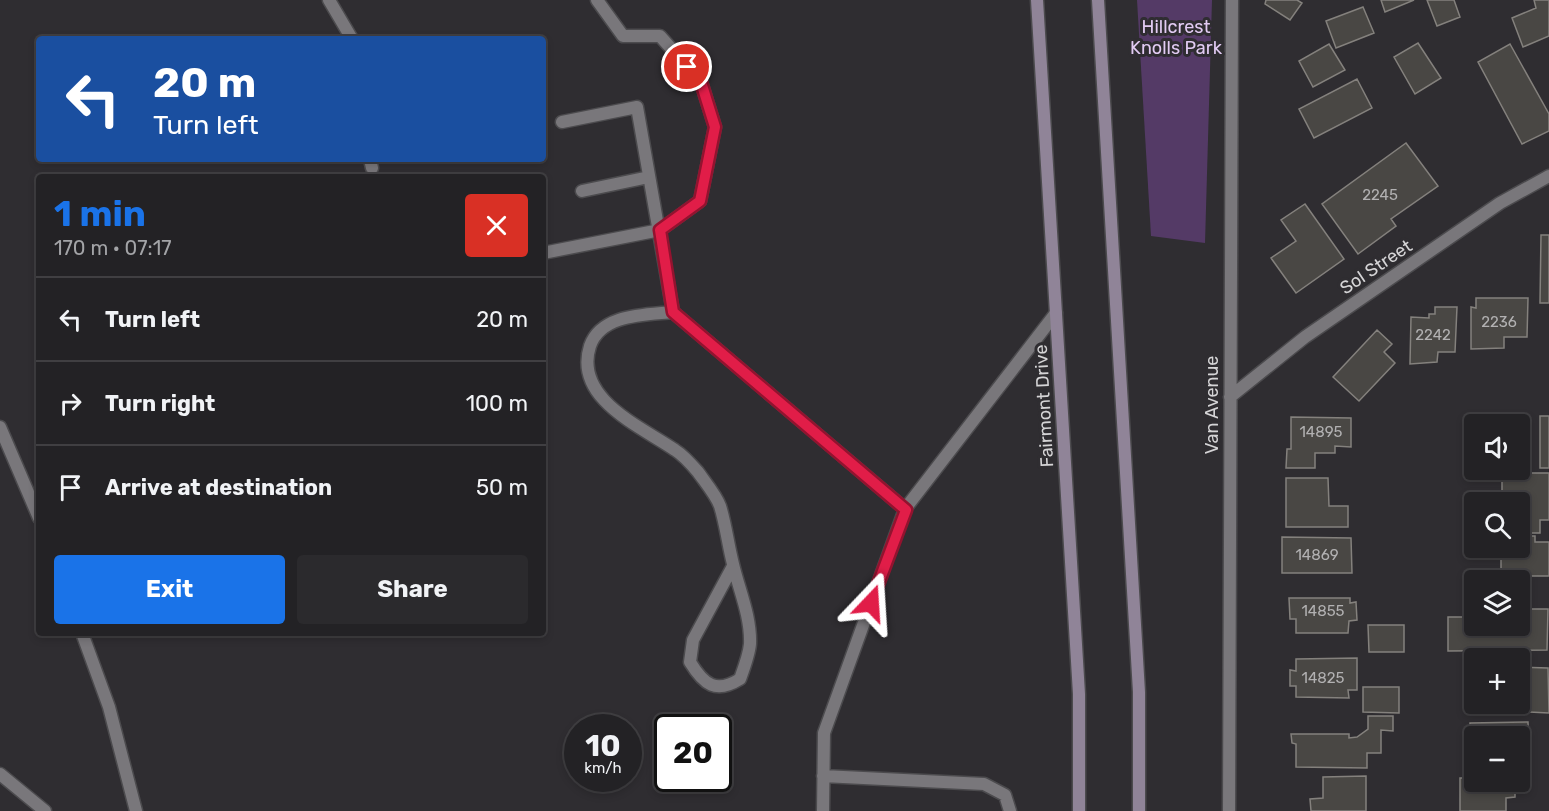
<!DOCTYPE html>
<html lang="en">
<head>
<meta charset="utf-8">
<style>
  body { margin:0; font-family:Rubik,sans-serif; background:#2b2a2d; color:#f1f3f6; height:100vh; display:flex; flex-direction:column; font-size:22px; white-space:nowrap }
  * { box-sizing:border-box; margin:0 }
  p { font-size:20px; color:#a3a4a7 }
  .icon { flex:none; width:33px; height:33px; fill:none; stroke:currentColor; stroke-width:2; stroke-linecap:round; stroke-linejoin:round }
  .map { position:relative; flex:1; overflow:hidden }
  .drawer { position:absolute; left:36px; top:174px; width:510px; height:462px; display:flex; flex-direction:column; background:#232225; border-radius:6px; box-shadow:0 3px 9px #0003,0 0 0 2px #403f42 }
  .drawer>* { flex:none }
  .guide { position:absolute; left:36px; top:36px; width:510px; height:126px; border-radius:6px; box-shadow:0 3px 9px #0003,0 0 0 2px #403f42; background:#1a4fa0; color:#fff; overflow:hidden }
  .fabs { position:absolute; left:1464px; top:414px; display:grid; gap:12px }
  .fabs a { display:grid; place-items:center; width:66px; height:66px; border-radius:6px; background:#232225; box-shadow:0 3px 9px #0003,0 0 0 2px #403f42; font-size:30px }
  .speed { position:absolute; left:564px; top:714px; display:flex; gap:12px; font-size:30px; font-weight:700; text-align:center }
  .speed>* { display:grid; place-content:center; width:78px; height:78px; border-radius:50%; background:#232225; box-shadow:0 3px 9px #0003,0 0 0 2px #403f42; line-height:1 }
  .speed small { font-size:15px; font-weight:400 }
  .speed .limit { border:3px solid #111; border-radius:9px; background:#fff; color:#111 }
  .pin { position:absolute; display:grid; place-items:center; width:51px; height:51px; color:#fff; margin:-26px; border:3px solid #fff; border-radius:50%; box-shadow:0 2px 6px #0007 }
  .me { position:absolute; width:66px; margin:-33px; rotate:20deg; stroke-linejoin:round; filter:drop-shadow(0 0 4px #0008) }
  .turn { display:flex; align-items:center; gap:21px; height:126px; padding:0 18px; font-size:27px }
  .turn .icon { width:78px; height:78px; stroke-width:2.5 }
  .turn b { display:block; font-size:42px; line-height:51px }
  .round { display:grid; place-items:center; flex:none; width:63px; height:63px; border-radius:6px; background:#2b2a2d }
  .headline { display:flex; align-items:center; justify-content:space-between; height:102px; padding:0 18px }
  h1 { font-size:36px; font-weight:700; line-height:45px; color:#1a73e8 }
  .cta { display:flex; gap:12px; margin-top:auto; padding:12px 18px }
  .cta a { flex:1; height:69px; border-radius:6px; background:#1a73e8; color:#fff; font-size:24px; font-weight:700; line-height:69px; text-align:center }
  .cta a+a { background:#2b2a2d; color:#f1f3f6 }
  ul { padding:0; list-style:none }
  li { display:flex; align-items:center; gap:18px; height:84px; padding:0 18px; border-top:2px solid #403f42 }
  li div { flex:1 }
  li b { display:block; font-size:22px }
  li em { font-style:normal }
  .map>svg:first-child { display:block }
  .green { fill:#543a66 }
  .building { fill:#494744; stroke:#84817d; stroke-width:1.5 }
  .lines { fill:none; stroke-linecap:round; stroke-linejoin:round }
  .service-casing { stroke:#4c4b4e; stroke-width:15 }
  .minor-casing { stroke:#4c4b4e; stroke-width:15 }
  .secondary-casing { stroke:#4c4b4e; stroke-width:15 }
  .service { stroke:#79777b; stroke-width:12 }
  .minor { stroke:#79777b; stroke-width:12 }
  .secondary { stroke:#908498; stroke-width:12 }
  .route-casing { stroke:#92132f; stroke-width:15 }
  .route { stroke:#e11d48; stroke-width:10 }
  .labels { text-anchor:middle; stroke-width:6; stroke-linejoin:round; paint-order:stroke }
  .number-label { font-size:15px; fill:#b2b1b2 }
  .park-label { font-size:18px; fill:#e2cbf3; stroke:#2f2d31 }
  .street-label { font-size:18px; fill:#d5d4d6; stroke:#2f2d31 }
</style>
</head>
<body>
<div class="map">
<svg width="1549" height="811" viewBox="0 0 1549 811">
  <rect width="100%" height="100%" fill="#2f2d31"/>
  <!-- green -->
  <path class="green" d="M1137 0H1212L1205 243 1151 236Z"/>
  <!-- building -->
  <path class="building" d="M1266 0H1297L1302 3 1290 20 1265 4Z
    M1381 0H1414L1385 12Z
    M1427 0H1454L1460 17 1437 26Z
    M1534 0H1549V36L1523 47 1512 18 1536 8Z
    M1363 7 1374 33 1336 48 1326 21Z
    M1418 43 1441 78 1415 94 1394 57Z
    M1329 44 1345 70 1313 87 1299 61Z
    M1510 44 1549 114V131L1522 144 1478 62Z
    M1357 79 1372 108 1314 138 1299 109Z
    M1406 143 1438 186 1391 219 1396 226 1358 254 1322 204Z
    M1305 204 1344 259 1296 293 1271 258 1296 241 1281 220Z
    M1541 235H1549V303H1540Z
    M1476 298H1528L1527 337H1504V348L1471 349V307L1476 308Z
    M1435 307H1457L1455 352H1438L1437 362 1410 364 1411 317 1429 318V314H1435Z
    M1377 330 1392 344 1384 352 1395 363 1359 401 1333 377Z
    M1540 416H1549V468H1540Z
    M1291 417 1351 418V447L1335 446V453H1315V468H1286L1287 449H1291Z
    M1502 473H1549V520H1540V533H1520V502H1502Z
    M1286 478H1328L1329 506H1348V527H1286Z
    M1520 536H1535V542H1549V576H1501V548H1520Z
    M1282 537 1351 538 1352 573H1282Z
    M1289 598H1350V603L1356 602 1357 620 1349 621 1348 633H1296V619H1290Z
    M1520 609H1548L1547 650 1448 651V617H1474V626H1520Z
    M1368 625H1404V652H1369Z
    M1357 658V690H1348L1349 698 1296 697V686H1290V670L1296 671V659Z
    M1520 667 1548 668 1549 713 1491 710 1492 704H1520Z
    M1363 687H1399V713L1363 712Z
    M1368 716H1393V731L1381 730V753H1367V768L1296 767V744L1292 743 1291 734H1349V738L1357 737 1368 729Z
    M1528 722 1529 773H1520V736H1474V744H1470V723Z
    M1366 776V811H1311L1310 799 1323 798V777Z
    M1460 778H1474V782H1515V797L1506 798V811H1460Z"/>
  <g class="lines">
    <defs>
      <path id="service" d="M329 0 352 39
        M562 122 637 107 673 312 905 509
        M370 159 372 168
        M582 191 649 177
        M543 253 660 230 700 201 715 127 701 82 660 36H623L597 0
        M673 312C644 315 601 314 590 346 573 399 642 427 675 450 683 455 692 465 698 472 705 482 716 495 720 506 726 525 728 545 733 564 739 590 751 616 750 644 749 655 744 668 740 679 716 694 704 685 690 662L693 640 733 566
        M0 427 39 518
        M82 633 109 707 136 811
        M0 774 45 811
        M823 776 984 784 1005 795 1010 811
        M823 811 824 733 905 509 1056 313"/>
      <path id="minor" d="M1230 397 1305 337 1500 203 1549 176
        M1229 811 1232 0"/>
      <path id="secondary" d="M1037 0 1079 694V811
        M1098 0 1139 692V811"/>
    </defs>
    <!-- service casing -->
    <use href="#service" class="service-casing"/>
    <!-- minor casing -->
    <use href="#minor" class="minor-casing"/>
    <!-- secondary casing -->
    <use href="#secondary" class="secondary-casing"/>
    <!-- service -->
    <use href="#service" class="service"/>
    <!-- minor -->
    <use href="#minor" class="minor"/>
    <!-- secondary -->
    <use href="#secondary" class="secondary"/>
  </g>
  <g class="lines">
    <defs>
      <path id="route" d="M687 67 701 82 715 127 700 201 660 230 673 312 906 510 871 603"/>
    </defs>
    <!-- route casing -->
    <use href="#route" class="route-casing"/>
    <!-- route -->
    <use href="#route" class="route"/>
  </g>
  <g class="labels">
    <!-- number labels -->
    <g class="number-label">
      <text x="1380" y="200">2245</text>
      <text x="1499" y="327">2236</text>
      <text x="1433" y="340">2242</text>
      <text x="1321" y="437">14895</text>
      <text x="1317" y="560">14869</text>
      <text x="1323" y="616">14855</text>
      <text x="1323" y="683">14825</text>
    </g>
    <!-- park labels -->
    <g class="park-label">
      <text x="1176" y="33">Hillcrest<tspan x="1176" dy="21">Knolls Park</tspan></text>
    </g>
    <!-- street labels -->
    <g class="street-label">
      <text transform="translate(1376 267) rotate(-34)" y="6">Sol Street</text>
      <text transform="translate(1212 405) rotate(-90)" y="6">Van Avenue</text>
      <text transform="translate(1044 406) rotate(-93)" y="6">Fairmont Drive</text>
    </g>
  </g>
</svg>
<div class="fabs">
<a><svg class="icon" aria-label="sound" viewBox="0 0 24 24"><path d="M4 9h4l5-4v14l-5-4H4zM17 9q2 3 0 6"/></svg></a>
<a><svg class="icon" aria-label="search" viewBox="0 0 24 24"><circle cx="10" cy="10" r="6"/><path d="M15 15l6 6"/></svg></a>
<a><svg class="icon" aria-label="layers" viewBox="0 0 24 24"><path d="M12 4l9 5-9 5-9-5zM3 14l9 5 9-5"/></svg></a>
<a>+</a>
<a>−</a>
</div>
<div class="speed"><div>10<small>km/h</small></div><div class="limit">20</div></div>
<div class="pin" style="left:687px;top:67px;background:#d93025"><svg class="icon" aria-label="arrive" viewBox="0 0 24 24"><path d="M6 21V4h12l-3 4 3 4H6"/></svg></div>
<svg class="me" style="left:871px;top:603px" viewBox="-20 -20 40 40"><path d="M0-17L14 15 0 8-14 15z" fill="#e11d48" stroke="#fff" stroke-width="4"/></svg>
<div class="guide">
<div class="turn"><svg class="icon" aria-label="left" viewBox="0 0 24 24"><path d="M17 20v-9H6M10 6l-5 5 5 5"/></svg><div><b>20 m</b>Turn left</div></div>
</div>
<section class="drawer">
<div class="headline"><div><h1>1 min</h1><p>170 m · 07:17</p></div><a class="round" style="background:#d93025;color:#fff"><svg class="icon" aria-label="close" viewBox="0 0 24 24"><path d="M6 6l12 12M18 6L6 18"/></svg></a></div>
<ul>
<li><svg class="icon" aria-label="left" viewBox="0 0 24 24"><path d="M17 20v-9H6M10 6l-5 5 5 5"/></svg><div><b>Turn left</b></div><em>20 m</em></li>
<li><svg class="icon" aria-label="right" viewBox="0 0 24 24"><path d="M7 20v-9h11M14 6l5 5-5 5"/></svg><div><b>Turn right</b></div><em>100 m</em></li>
<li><svg class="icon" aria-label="arrive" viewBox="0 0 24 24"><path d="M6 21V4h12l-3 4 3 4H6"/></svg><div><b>Arrive at destination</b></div><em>50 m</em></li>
</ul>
<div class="cta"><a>Exit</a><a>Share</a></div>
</section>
</div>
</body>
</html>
